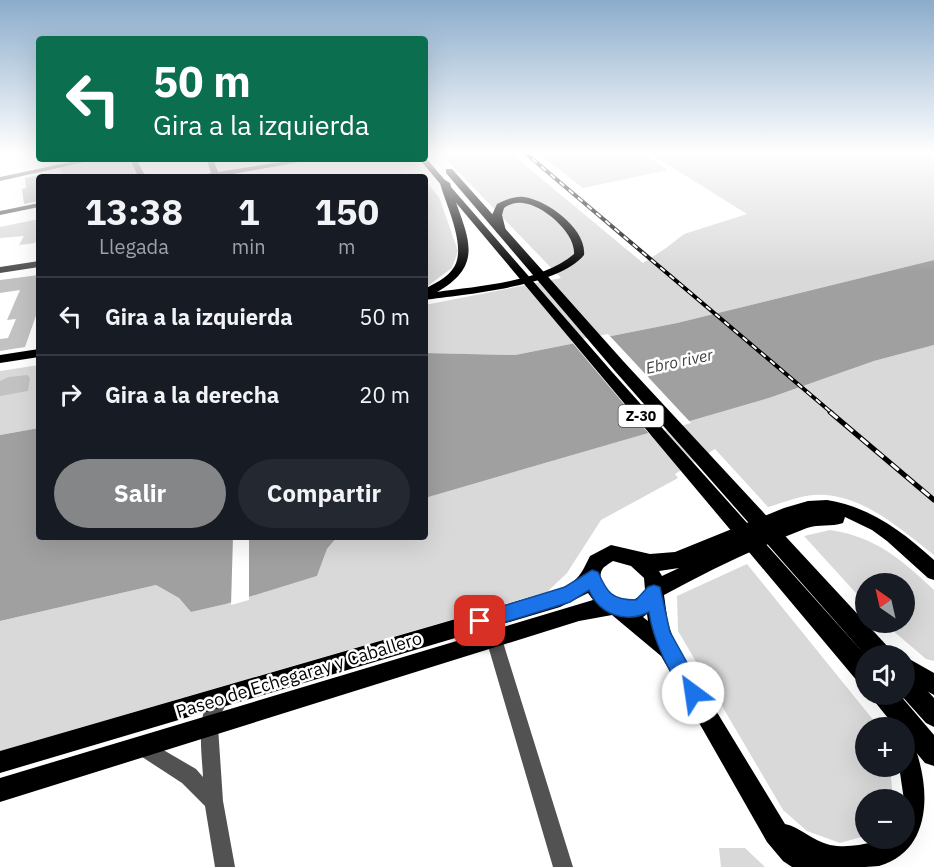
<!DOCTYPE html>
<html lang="es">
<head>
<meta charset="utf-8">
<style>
  body { margin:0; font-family:"IBM Plex Sans",sans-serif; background:#242831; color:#f1f3f6; height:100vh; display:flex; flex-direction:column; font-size:22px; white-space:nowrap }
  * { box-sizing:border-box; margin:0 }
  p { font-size:20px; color:#9ea1a6 }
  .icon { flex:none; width:33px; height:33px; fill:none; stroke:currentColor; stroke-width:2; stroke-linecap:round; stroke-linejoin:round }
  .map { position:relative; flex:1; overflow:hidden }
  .panel { position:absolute; left:36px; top:174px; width:392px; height:366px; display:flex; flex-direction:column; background:#171b24; border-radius:6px; box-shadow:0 6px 24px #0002 }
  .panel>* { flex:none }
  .banner { position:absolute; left:36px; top:36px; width:392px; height:126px; border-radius:6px; box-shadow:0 6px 24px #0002; background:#0b6e4f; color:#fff; overflow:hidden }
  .needle { width:39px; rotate:326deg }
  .buttons { position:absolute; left:855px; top:573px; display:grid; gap:12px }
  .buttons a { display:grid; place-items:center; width:60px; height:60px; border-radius:50%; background:#171b24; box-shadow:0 6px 24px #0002; font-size:30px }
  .pin { position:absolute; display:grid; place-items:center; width:51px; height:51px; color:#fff; margin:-26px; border-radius:12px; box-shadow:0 3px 9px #0006 }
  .me { position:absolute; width:66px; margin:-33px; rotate:329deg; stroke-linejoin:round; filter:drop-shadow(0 0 4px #0008) }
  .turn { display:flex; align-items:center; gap:21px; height:126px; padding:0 18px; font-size:27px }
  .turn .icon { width:78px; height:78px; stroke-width:2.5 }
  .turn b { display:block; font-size:42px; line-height:51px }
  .eta { display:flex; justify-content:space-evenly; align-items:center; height:102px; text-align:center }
  .eta b { font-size:36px; font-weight:700; line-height:42px }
  .button { display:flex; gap:12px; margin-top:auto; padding:12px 18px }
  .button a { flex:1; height:69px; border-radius:36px; background:#858687; color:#fff; font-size:24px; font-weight:700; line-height:69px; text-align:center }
  .button a+a { background:#242831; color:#f1f3f6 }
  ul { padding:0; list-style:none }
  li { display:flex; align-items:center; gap:18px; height:78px; padding:0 18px; border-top:2px solid #363941 }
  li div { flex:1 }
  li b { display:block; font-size:22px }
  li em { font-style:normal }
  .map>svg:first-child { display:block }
  .green { fill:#d9d9d9 }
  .water { fill:#a0a0a0 }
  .pier { fill:#fff }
  .building { fill:#c2c2c2 }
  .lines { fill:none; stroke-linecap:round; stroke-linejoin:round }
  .minor { fill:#525252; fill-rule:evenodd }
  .major { fill:#000; fill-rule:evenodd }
  .highway { fill:#000; fill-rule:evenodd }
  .rail-far1-casing { stroke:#000; stroke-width:4 }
  .rail-casing { stroke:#000; stroke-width:5 }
  .rail-far1 { stroke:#fff; stroke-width:2; stroke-dasharray:6; stroke-linecap:butt }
  .rail { stroke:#fff; stroke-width:3; stroke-dasharray:10; stroke-linecap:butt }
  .route { fill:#1a73e8; stroke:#114b97; stroke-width:1.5 }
  .labels { text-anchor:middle; stroke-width:5; stroke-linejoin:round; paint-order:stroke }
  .shield { fill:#fff; stroke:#4c4c4c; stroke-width:1.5 }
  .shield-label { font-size:14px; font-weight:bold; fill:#000 }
  .water-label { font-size:16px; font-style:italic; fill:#414141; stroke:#fff }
  .near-street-label { font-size:18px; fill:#000; stroke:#fff }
</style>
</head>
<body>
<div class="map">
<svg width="934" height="867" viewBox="0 0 934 867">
  <rect width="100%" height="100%" fill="#fff"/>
  <!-- green -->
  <path class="green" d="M474 151H508L643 263 666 248 684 234 747 214 646 151H923L934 154V260L677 323 515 355 425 353V305L561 278 444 157Z
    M575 151H640L668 170 583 188 543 157Z
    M100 159H129L138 177H63L60 167Z
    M426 182 439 197 458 251 452 268 425 288Z
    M39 219V234L35 243 19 245 24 236 0 238V227Z
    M934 345V555C899 528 861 492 813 495 799 496 782 503 768 507L715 449 675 474 678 478 601 520 567 573 547 592 0 751V621L156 585 179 598 191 612 226 604 317 576 327 549 337 537H424L425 498 769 398 874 361Z
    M39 365V428L0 435V371Z
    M830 530C876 537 901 559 934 590V661L926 659 884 623 904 622V584H866L865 603 804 536Z
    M747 564 879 727 866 728V766L890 767 893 799 866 800 865 836 840 843 807 831 783 810 678 631 677 596Z
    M719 848H745L765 867H721Z"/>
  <!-- water -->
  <path class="water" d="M934 260V345L874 361 769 398 425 498V353L515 355 677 323Z
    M39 428V537H337L327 549 317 576 226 604 191 612 179 598 156 585 0 621V435Z"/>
  <!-- pier -->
  <path class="pier" d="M608 334 691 423 650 435 571 341Z
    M233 537H249V600L231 605Z"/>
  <!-- building -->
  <path class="building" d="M39 175V201L24 204 22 189 26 188 25 178Z
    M39 275V307L25 347 0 351V339L8 338 16 319 7 320 20 290 0 293V280Z
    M27 375 30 378 28 391 0 396V381L9 377Z"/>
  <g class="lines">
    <!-- minor -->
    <path class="minor" d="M85 159H98L0 181V177Z
      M130 159H136L146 177H138Z
      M207 159H213L218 172 300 159H316L216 177H196L211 173Z
      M39 203V207L0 215V211Z
      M39 261V267L0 273V267Z
      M494 631 500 633 502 639 573 867H553L486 639 488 633Z
      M222 689 228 691 230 697 221 714 218 727 223 801 235 867H215L205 806 182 783 136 753 133 747 136 741 142 738 148 741 196 769 203 777C202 752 193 701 222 689Z"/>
    <!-- major -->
    <path class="major" d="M445 180 450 183C462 229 491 262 437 292 478 286 542 282 574 254 576 233 543 205 523 203 515 202 510 204 504 208L502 215 506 231 497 233 492 215 497 204C505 200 514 196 524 197 547 200 587 229 584 255 558 287 465 294 424 300L425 289C435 283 445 279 452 270 469 250 446 206 440 183Z
      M39 349V357L0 363V355Z
      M827 500C870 507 902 531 934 560V580L928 578 887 541 872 530 845 517 843 523C831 527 819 524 807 528 758 547 710 570 664 595L668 624 676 645 785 824C800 827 813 841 830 845 857 850 879 838 904 838V800L899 766H904V737L912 740C931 785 934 850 879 866 871 867 860 867 851 867 832 867 812 867 792 867L783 861 767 842 661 656 612 615 579 621 0 802V778L593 600 588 593 560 607 0 773V751L559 589C579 581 581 574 590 556L611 545 650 554 675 552 784 508 808 501ZM613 561 631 566 644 578 645 590C629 616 593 586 602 570 604 566 609 564 613 561ZM679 568 662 576 659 571ZM647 614 648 621 643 617Z
      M904 656 934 673V695L904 678Z"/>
    <!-- highway -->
    <path class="highway" d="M424 156 613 373 866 656V685L858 682 421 161 419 159H424Z
      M446 169H452L624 362 889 648 892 656H866L614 370 446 173Z
      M904 671 912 674 934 698V727L926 723 900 694H904Z
      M872 694H899L934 735V766L925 763 904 738V728H896L875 702Z"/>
    <defs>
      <path id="rail-far1" d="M523 151 832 413"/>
      <path id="rail" d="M830 412 934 500"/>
    </defs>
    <!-- rail-far1 casing -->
    <use href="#rail-far1" class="rail-far1-casing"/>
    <!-- rail casing -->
    <use href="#rail" class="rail-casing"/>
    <!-- rail-far1 -->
    <use href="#rail-far1" class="rail-far1"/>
    <!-- rail -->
    <use href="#rail" class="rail"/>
  </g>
  <!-- sky -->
  <linearGradient id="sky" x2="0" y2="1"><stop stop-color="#8baccb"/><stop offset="0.56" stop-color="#fff"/><stop offset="1" stop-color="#fff" stop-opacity="0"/></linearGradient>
  <rect width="934" height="272" fill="url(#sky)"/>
  <!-- route -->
  <path class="route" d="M592 570 598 572C607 593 612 600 636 600L648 587 654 585 660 587 670 632 700 686 703 693 700 700 693 702 687 700C670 671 654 645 649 612 625 624 599 614 589 590L570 602 480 630 474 627 472 621 474 615 565 587Z"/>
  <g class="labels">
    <!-- shield labels -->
    <rect class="shield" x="618.5" y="405" width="45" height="22" rx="4.5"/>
    <g class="shield-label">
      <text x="641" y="421">Z-30</text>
    </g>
    <!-- water labels -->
    <g class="water-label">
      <text transform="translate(679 361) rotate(-12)" y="6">Ebro river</text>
    </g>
    <!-- near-street labels -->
    <g class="near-street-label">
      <text transform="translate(299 675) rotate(-17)" y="6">Paseo de Echegaray y Caballero</text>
    </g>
  </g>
</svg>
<div class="buttons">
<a><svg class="needle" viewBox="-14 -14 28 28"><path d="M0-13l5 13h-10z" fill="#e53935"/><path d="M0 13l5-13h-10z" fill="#9ea1a6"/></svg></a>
<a><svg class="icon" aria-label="sound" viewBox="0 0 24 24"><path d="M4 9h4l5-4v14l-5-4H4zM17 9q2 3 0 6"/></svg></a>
<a>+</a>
<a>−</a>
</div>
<div class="pin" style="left:480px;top:621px;background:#d93025"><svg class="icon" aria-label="arrive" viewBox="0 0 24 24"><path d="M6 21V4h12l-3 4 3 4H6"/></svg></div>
<svg class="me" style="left:693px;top:693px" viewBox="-20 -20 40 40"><circle r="19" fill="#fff"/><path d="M0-13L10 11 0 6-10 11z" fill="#1a73e8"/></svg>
<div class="banner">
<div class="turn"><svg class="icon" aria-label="left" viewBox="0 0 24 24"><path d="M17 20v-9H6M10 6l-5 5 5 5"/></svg><div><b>50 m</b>Gira a la izquierda</div></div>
</div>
<section class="panel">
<div class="eta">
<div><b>13:38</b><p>Llegada</p></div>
<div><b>1</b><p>min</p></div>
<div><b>150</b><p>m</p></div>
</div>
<ul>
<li><svg class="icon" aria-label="left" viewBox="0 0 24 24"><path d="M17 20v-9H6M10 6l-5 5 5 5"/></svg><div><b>Gira a la izquierda</b></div><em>50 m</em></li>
<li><svg class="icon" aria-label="right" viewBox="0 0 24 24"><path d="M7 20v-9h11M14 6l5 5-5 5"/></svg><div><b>Gira a la derecha</b></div><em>20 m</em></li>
</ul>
<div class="button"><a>Salir</a><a>Compartir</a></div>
</section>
</div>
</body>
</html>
